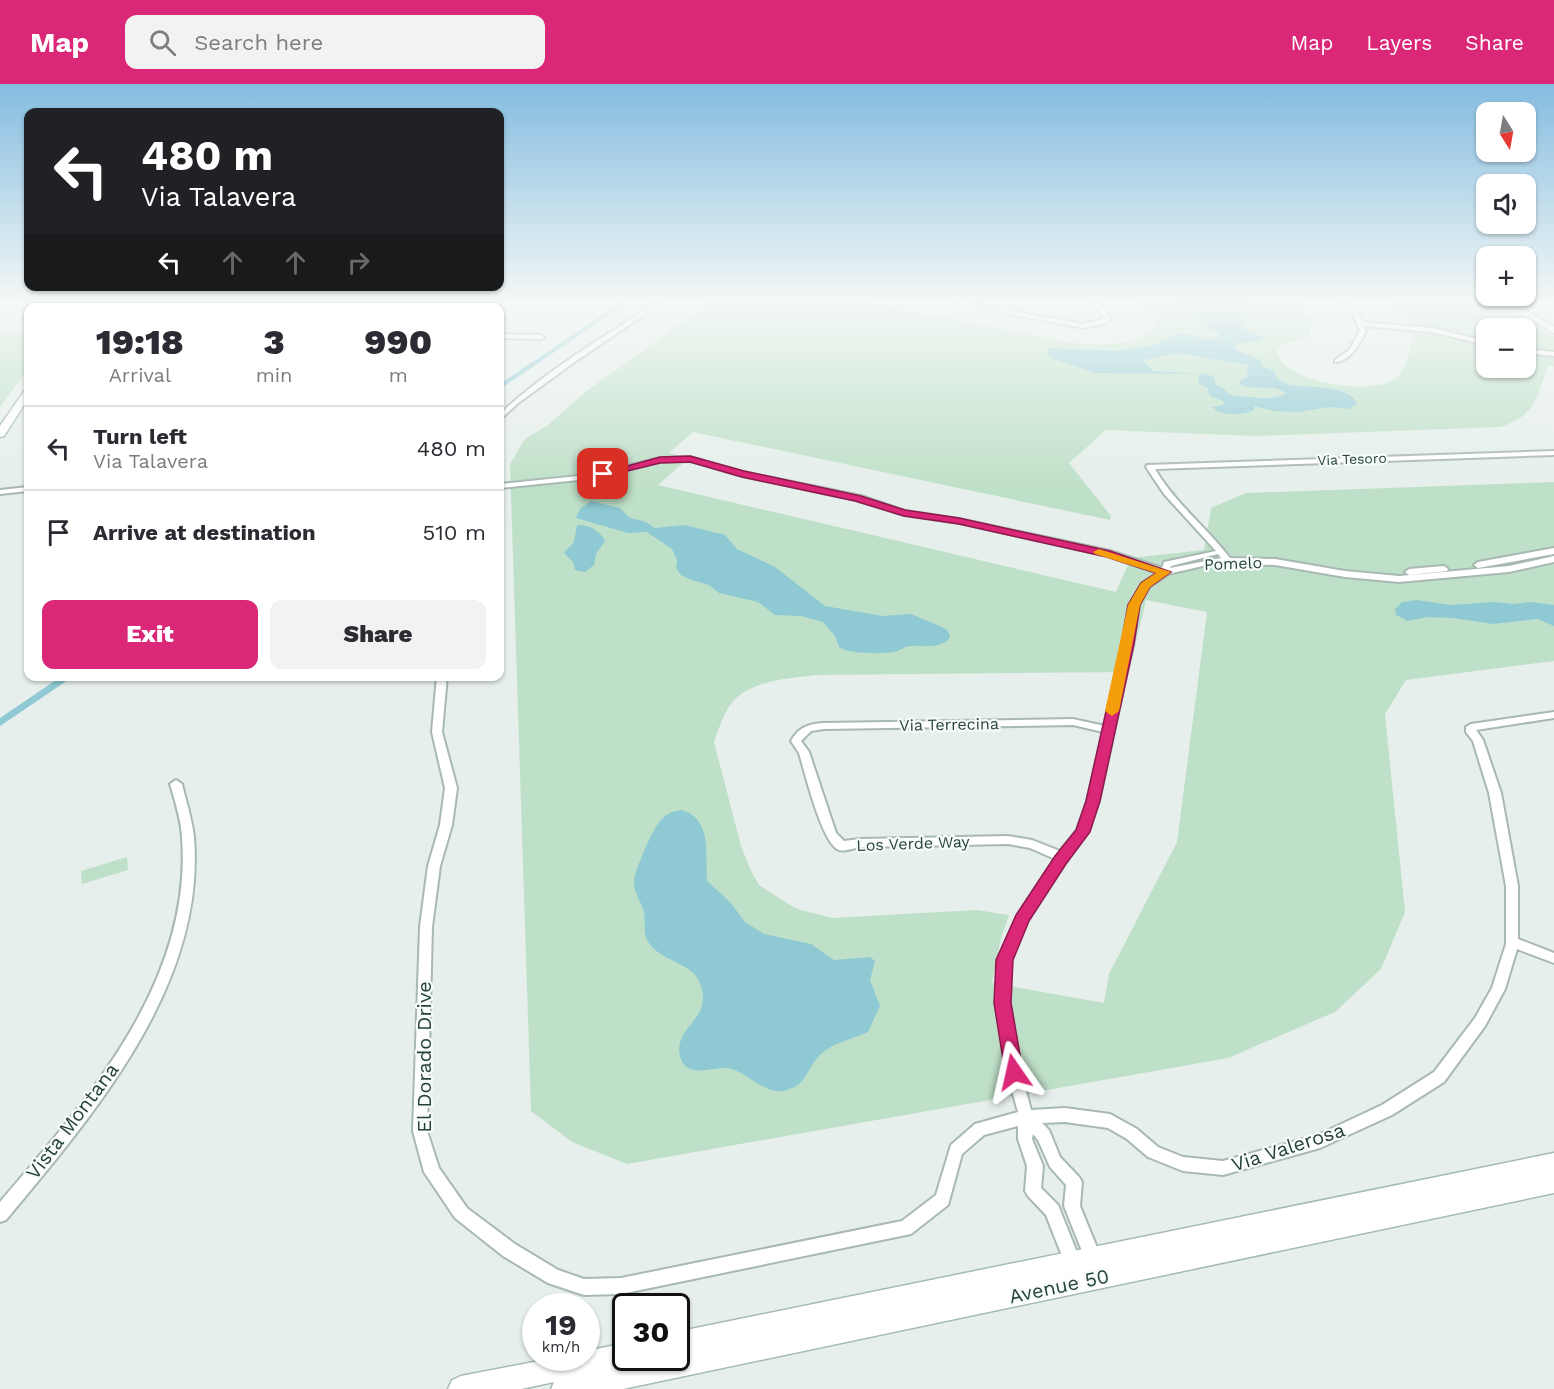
<!DOCTYPE html>
<html lang="en">
<head>
<meta charset="utf-8">
<style>
  body { margin:0; font-family:"Work Sans",sans-serif; background:#f2f2f3; color:#2b2b33; height:100vh; display:flex; flex-direction:column; font-size:22px; white-space:nowrap }
  * { box-sizing:border-box; margin:0 }
  p { font-size:20px; color:#7c7c81 }
  .icon { flex:none; width:33px; height:33px; fill:none; stroke:currentColor; stroke-width:2; stroke-linecap:round; stroke-linejoin:round }
  .map { position:relative; flex:1; overflow:hidden }
  .side { position:absolute; left:24px; top:219px; width:480px; height:378px; display:flex; flex-direction:column; background:#fff; border-radius:12px; box-shadow:0 2px 4px #0004 }
  .side>* { flex:none }
  .guide { position:absolute; left:24px; top:24px; width:480px; height:183px; border-radius:12px; box-shadow:0 2px 4px #0004; background:#202124; color:#fff; overflow:hidden }
  .needle { width:39px; rotate:169deg }
  .buttons { position:absolute; left:1476px; top:18px; display:grid; gap:12px }
  .buttons a { display:grid; place-items:center; width:60px; height:60px; border-radius:12px; background:#fff; box-shadow:0 2px 4px #0004; font-size:30px }
  .speed { position:absolute; left:522px; top:1209px; display:flex; gap:12px; font-size:30px; font-weight:700; text-align:center }
  .speed>* { display:grid; place-content:center; width:78px; height:78px; border-radius:50%; background:#fff; box-shadow:0 2px 4px #0004; line-height:1 }
  .speed small { font-size:15px; font-weight:400 }
  .speed .limit { border:3px solid #111; border-radius:9px; background:#fff; color:#111 }
  .pin { position:absolute; display:grid; place-items:center; width:51px; height:51px; color:#fff; margin:-26px; border-radius:12px; box-shadow:0 3px 9px #0006 }
  .me { position:absolute; width:66px; margin:-33px; rotate:349deg; stroke-linejoin:round; filter:drop-shadow(0 0 4px #0008) }
  .turn { display:flex; align-items:center; gap:21px; height:126px; padding:0 18px; font-size:27px }
  .turn .icon { width:78px; height:78px; stroke-width:2.5 }
  .turn b { display:block; font-size:42px; line-height:51px }
  .lanes { display:flex; align-items:center; height:57px; padding:0 18px; background:#0003; justify-content:center; gap:30px; direction:ltr }
  .lanes .off { opacity:.35 }
  .eta { display:flex; justify-content:space-evenly; align-items:center; height:102px; text-align:center }
  .eta b { font-size:36px; font-weight:800; line-height:42px }
  .action { display:flex; gap:12px; margin-top:auto; padding:12px 18px }
  .action a { flex:1; height:69px; border-radius:12px; background:#db2777; color:#fff; font-size:24px; font-weight:800; line-height:69px; text-align:center }
  .action a+a { background:#f2f2f3; color:#2b2b33 }
  ul { padding:0; list-style:none }
  li { display:flex; align-items:center; gap:18px; height:84px; padding:0 18px; border-top:2px solid #e1e1e2 }
  li div { flex:1 }
  li b { display:block; font-size:22px }
  li em { font-style:normal }
  header { display:flex; align-items:center; gap:36px; box-sizing:border-box; height:84px; padding:0 30px; background:#db2777; color:#fff }
  header strong { font-size:28px }
  nav { display:flex; gap:33px; margin-inline-start:auto; font-size:21px }
  .search { width:420px; height:54px; background:#f2f2f3; display:flex; align-items:center; gap:15px; box-sizing:border-box; padding:0 21px; border-radius:12px; color:#7c7c81; font-size:22px }
  .map>svg:first-child { display:block }
  .green { fill:#bfe0c8; fill-rule:evenodd }
  .water { fill:#8ec9d4; fill-rule:evenodd }
  .lines { fill:none; stroke-linecap:round; stroke-linejoin:round }
  .canal { fill:#8ec9d4; fill-rule:evenodd }
  .street-casing { stroke:#a8b8b2; stroke-width:4 }
  .secondary-casing { stroke:#a4bbb3; stroke-width:3 }
  .street { fill:#fff; fill-rule:evenodd }
  .secondary { fill:#fff; fill-rule:evenodd }
  .route { fill:#db2777; stroke:#8e194d; stroke-width:1.5 }
  .slow { fill:#f59e0b }
  .labels { text-anchor:middle; stroke-width:4.5; stroke-linejoin:round; paint-order:stroke }
  .far-street-label { font-size:14px; fill:#24423a; stroke:#f7fbf9 }
  .street-label { font-size:16px; fill:#24423a; stroke:#f7fbf9 }
  .near-street-label { font-size:20px; fill:#24423a; stroke:#f7fbf9 }
</style>
</head>
<body>
<header>
<strong>Map</strong>
<div class="search"><svg class="icon" aria-label="search" viewBox="0 0 24 24"><circle cx="10" cy="10" r="6"/><path d="M15 15l6 6"/></svg>Search here</div>
<nav><a>Map</a><a>Layers</a><a>Share</a></nav>
</header>
<div class="map">
<svg width="1554" height="1305" viewBox="0 0 1554 1305">
  <rect width="100%" height="100%" fill="#e6efeb"/>
  <!-- green -->
  <path class="green" d="M709 219H868L1068 258C1093 261 1136 265 1155 243L1153 233 1139 219H1301L1313 234 1309 252 1283 261 1277 265C1278 299 1374 313 1396 294 1406 285 1412 261 1414 247L1389 219H1493L1554 252V282H1548C1536 314 1536 332 1500 343L1255 352 1106 346 1069 379 1111 432 1110 436 693 348 669 369 689 374 658 401 1116 508 1131 474 1204 466 1211 424 1246 409 1554 398V577L1406 596 1385 630 1405 828 1381 885 1335 928 1228 974 627 1080 572 1058 531 1027 510 380 525 355 548 341 584 309ZM1486 244H1526V284H1486ZM1146 516 1207 528 1177 758 1109 890 1104 919 992 899 1001 854 1009 831 976 826 832 834 797 825 777 813 759 801 751 787 741 762 714 658C719 645 725 624 735 615 756 596 790 594 817 591L1129 588Z
    M28 247V285L0 323V249Z
    M127 773 128 786 82 800 81 787Z"/>
  <!-- water -->
  <path class="water" d="M1176 219H1242L1249 230 1242 234 1241 242 1263 254 1261 257 1237 259 1234 263 1236 265 1261 277 1263 283 1272 286C1277 292 1277 296 1285 299 1302 306 1349 298 1357 320L1348 325 1328 323 1299 328 1274 327 1254 322V326C1243 332 1220 332 1212 323L1226 320 1221 316 1211 313 1207 307 1209 305 1198 299 1199 290 1096 289 1053 275 1047 269 1048 264 1118 267 1157 260 1180 249 1207 255 1220 253 1217 248 1201 241 1194 231 1177 224ZM1177 269 1247 281 1250 284 1246 286 1248 292 1239 298 1240 301C1256 307 1271 299 1286 309 1275 318 1244 312 1230 311L1223 304 1216 301 1214 293 1207 290 1153 287 1143 276Z
    M591 417 620 424 630 434 646 438 655 444 684 441 725 451 737 465 775 483 825 522 882 532 911 530 944 544 948 547 950 553C941 566 924 561 911 562 904 562 900 567 894 568 882 570 848 570 839 563L835 552 823 538 801 532 775 531 758 518 719 509 709 501 689 495 681 491 676 484 677 476 672 465 647 448 628 449 576 434 580 425Z
    M577 441C588 440 601 447 605 457L596 470 594 481 585 488 575 486 573 478 564 469 574 458Z
    M1417 516 1450 521 1495 518 1514 520 1530 518 1554 521V542L1537 535 1493 540 1453 534 1428 533 1408 537 1396 531 1395 525 1402 518Z
    M681 726C713 734 705 772 707 797L730 818 745 838 764 850 811 860 834 876 870 873 875 877 870 896 880 922 868 948C853 955 831 959 819 972 808 983 807 999 790 1005 768 1014 752 992 732 985 715 980 687 998 680 972 673 941 716 935 699 897 691 879 661 877 649 859 642 849 646 839 644 828 641 817 634 810 634 798 634 787 653 744 661 736 666 730 673 727 681 726Z"/>
  <g class="lines">
    <!-- canal -->
    <path class="canal" d="M620 219H627L500 305V300Z
      M62 592H74L0 642V634Z"/>
    <defs>
      <path id="street" d="M375 219H382L389 224H381Z
        M655 219H662L576 277 517 320 502 334 500 335V330C545 287 603 254 655 219Z
        M954 219H968L1083 240 1104 235 1102 231 1091 219H1098L1107 229 1110 236 1103 240 1083 244Z
        M1343 219H1349L1359 230 1363 238 1432 244 1486 257V261L1432 248 1364 242 1366 247C1359 260 1351 277 1335 278V276L1349 266 1360 247 1354 232Z
        M500 250 541 251 544 253 541 255 500 254Z
        M1526 265 1554 268V272L1526 269Z
        M1554 367V371L1155 385C1175 419 1206 443 1230 474L1275 475 1345 487 1399 492 1509 482 1554 472V478L1509 488 1399 498 1345 493 1275 481 1216 479 1168 490 1149 503 1139 521 1133 560 1099 717 1088 748 1064 779 1026 837 1010 876V919L1021 988 1031 1026 1065 1024 1110 1030 1137 1045 1158 1063 1183 1073 1223 1077 1318 1051 1382 1021 1434 988 1475 934 1492 904 1506 860V802L1489 709 1473 657 1466 648V643L1471 640 1554 628V634L1476 646 1483 656 1501 709 1518 802V855L1554 869V879L1517 865 1505 905 1485 942 1444 998 1392 1031 1320 1064 1223 1091 1183 1087 1148 1073 1127 1055 1108 1044 1065 1038 1042 1039 1049 1046 1060 1073 1079 1093 1082 1098 1080 1122 1102 1176 1100 1182 1094 1184 1088 1182 1064 1122 1066 1101 1050 1083 1038 1056 1033 1050 1032 1055 1043 1082 1041 1104 1058 1121 1082 1181 1080 1187 1074 1189 1068 1187 1046 1131 1028 1112 1025 1107 1027 1082 1018 1055V1042L984 1051 962 1070 948 1121 911 1150 621 1210 584 1211 548 1199 503 1172 455 1134 424 1088 413 1047 420 843 428 782 440 741 445 704 432 648 437 592H447L442 648 457 704 452 741 440 782 432 843 427 1047 439 1084 467 1124 515 1160 558 1186 584 1195 621 1194 902 1137 936 1111 951 1061 975 1040 1018 1028 1007 988 996 919 998 876 1017 832 1055 775 1030 764 1008 760 860 763C854 764 842 769 837 765 821 755 805 689 799 669L791 657C799 643 808 640 824 639L1073 635 1105 642 1123 560 1129 521 1142 499 1158 489 1108 472 959 439 904 431 856 416 742 392 690 377 660 378 588 395 500 404V400L588 391 660 374 690 373 743 388 861 412 905 427 959 435 1110 467 1162 484 1164 478 1216 467 1164 410 1146 383 1147 381ZM1218 470 1221 474 1170 484 1171 482ZM1073 641 1103 648 1087 717 1077 746 1060 767 1032 756 1008 752 860 755 844 757 836 749 809 668 801 657 811 647 824 645Z
        M28 403V407L0 410V406Z
        M1554 464V470L1478 484 1474 481 1478 478Z
        M1444 482 1448 485 1447 487 1409 491 1405 488 1409 485Z
        M176 696 182 700C186 717 192 735 194 753 206 901 94 1030 6 1136L0 1138V1118C87 1016 193 898 182 753 181 735 175 717 170 700Z"/>
      <path id="secondary" d="M92 219H100L98 224H89Z
        M1501 219H1512L1554 242V249Z
        M28 305V315L4 352 0 353V342L25 306Z
        M1554 1069V1109L623 1305H551L554 1298 521 1305H448L452 1296 461 1292 554 1274H586V1267L626 1259V1274H637L635 1278 656 1274H676V1248Z"/>
    </defs>
    <!-- street casing -->
    <use href="#street" class="street-casing"/>
    <!-- secondary casing -->
    <use href="#secondary" class="secondary-casing"/>
    <!-- street -->
    <use href="#street" class="street"/>
    <!-- secondary -->
    <use href="#secondary" class="secondary"/>
  </g>
  <!-- sky -->
  <linearGradient id="sky" x2="0" y2="1"><stop stop-color="#84bce0"/><stop offset="0.54" stop-color="#f4f8f6"/><stop offset="1" stop-color="#f4f8f6" stop-opacity="0"/></linearGradient>
  <rect width="1554" height="402" fill="url(#sky)"/>
  <!-- route -->
  <path class="route" d="M690 372 744 387 861 412 905 426 959 434 1110 467 1171 488 1150 503 1140 521 1134 560 1100 717 1090 748 1066 780 1029 837 1013 876 1011 919 1023 988 1021 994 1014 997 1008 994 1005 988 994 919 996 876 1016 831 1055 772 1076 746 1086 717 1121 560 1128 521 1141 499 1156 489 1107 473 959 440 904 432 855 417 742 393 690 378 660 379 603 393 598 390 660 373Z"/>
  <!-- slow -->
  <path class="slow" d="M1099 465 1171 488 1150 503 1140 521 1119 627 1112 632 1105 627 1128 521 1141 499 1156 489 1095 470 1093 468Z"/>
  <g class="labels">
    <!-- far-street labels -->
    <g class="far-street-label">
      <text transform="translate(1352 375) rotate(-2)" y="5">Via Tesoro</text>
    </g>
    <!-- street labels -->
    <g class="street-label">
      <text transform="translate(1233 479) rotate(-2)" y="6">Pomelo</text>
      <text transform="translate(949 640) rotate(-1)" y="6">Via Terrecina</text>
      <text transform="translate(913 759) rotate(-2)" y="6">Los Verde Way</text>
    </g>
    <!-- near-street labels -->
    <g class="near-street-label">
      <text transform="translate(424 973) rotate(-90)" y="7">El Dorado Drive</text>
      <text transform="translate(72 1037) rotate(-53)" y="7">Vista Montana</text>
      <text transform="translate(1288 1063) rotate(-18)" y="7">Via Valerosa</text>
      <text transform="translate(1059 1202) rotate(-12)" y="7">Avenue 50</text>
    </g>
  </g>
</svg>
<div class="buttons">
<a><svg class="needle" viewBox="-14 -14 28 28"><path d="M0-13l5 13h-10z" fill="#e53935"/><path d="M0 13l5-13h-10z" fill="#7c7c81"/></svg></a>
<a><svg class="icon" aria-label="sound" viewBox="0 0 24 24"><path d="M4 9h4l5-4v14l-5-4H4zM17 9q2 3 0 6"/></svg></a>
<a>+</a>
<a>−</a>
</div>
<div class="speed"><div>19<small>km/h</small></div><div class="limit">30</div></div>
<div class="pin" style="left:603px;top:390px;background:#d93025"><svg class="icon" aria-label="arrive" viewBox="0 0 24 24"><path d="M6 21V4h12l-3 4 3 4H6"/></svg></div>
<svg class="me" style="left:1014px;top:988px" viewBox="-20 -20 40 40"><path d="M0-17L14 15 0 8-14 15z" fill="#db2777" stroke="#fff" stroke-width="4"/></svg>
<div class="guide">
<div class="turn"><svg class="icon" aria-label="left" viewBox="0 0 24 24"><path d="M17 20v-9H6M10 6l-5 5 5 5"/></svg><div><b>480 m</b>Via Talavera</div></div>
<div class="lanes"><svg class="icon" aria-label="left" viewBox="0 0 24 24"><path d="M17 20v-9H6M10 6l-5 5 5 5"/></svg><svg class="icon off" aria-label="ahead" viewBox="0 0 24 24"><path d="M12 20V5M6 11l6-6 6 6"/></svg><svg class="icon off" aria-label="ahead" viewBox="0 0 24 24"><path d="M12 20V5M6 11l6-6 6 6"/></svg><svg class="icon off" aria-label="right" viewBox="0 0 24 24"><path d="M7 20v-9h11M14 6l5 5-5 5"/></svg></div>
</div>
<section class="side">
<div class="eta">
<div><b>19:18</b><p>Arrival</p></div>
<div><b>3</b><p>min</p></div>
<div><b>990</b><p>m</p></div>
</div>
<ul>
<li><svg class="icon" aria-label="left" viewBox="0 0 24 24"><path d="M17 20v-9H6M10 6l-5 5 5 5"/></svg><div><b>Turn left</b><p>Via Talavera</p></div><em>480 m</em></li>
<li><svg class="icon" aria-label="arrive" viewBox="0 0 24 24"><path d="M6 21V4h12l-3 4 3 4H6"/></svg><div><b>Arrive at destination</b></div><em>510 m</em></li>
</ul>
<div class="action"><a>Exit</a><a>Share</a></div>
</section>
</div>
</body>
</html>
